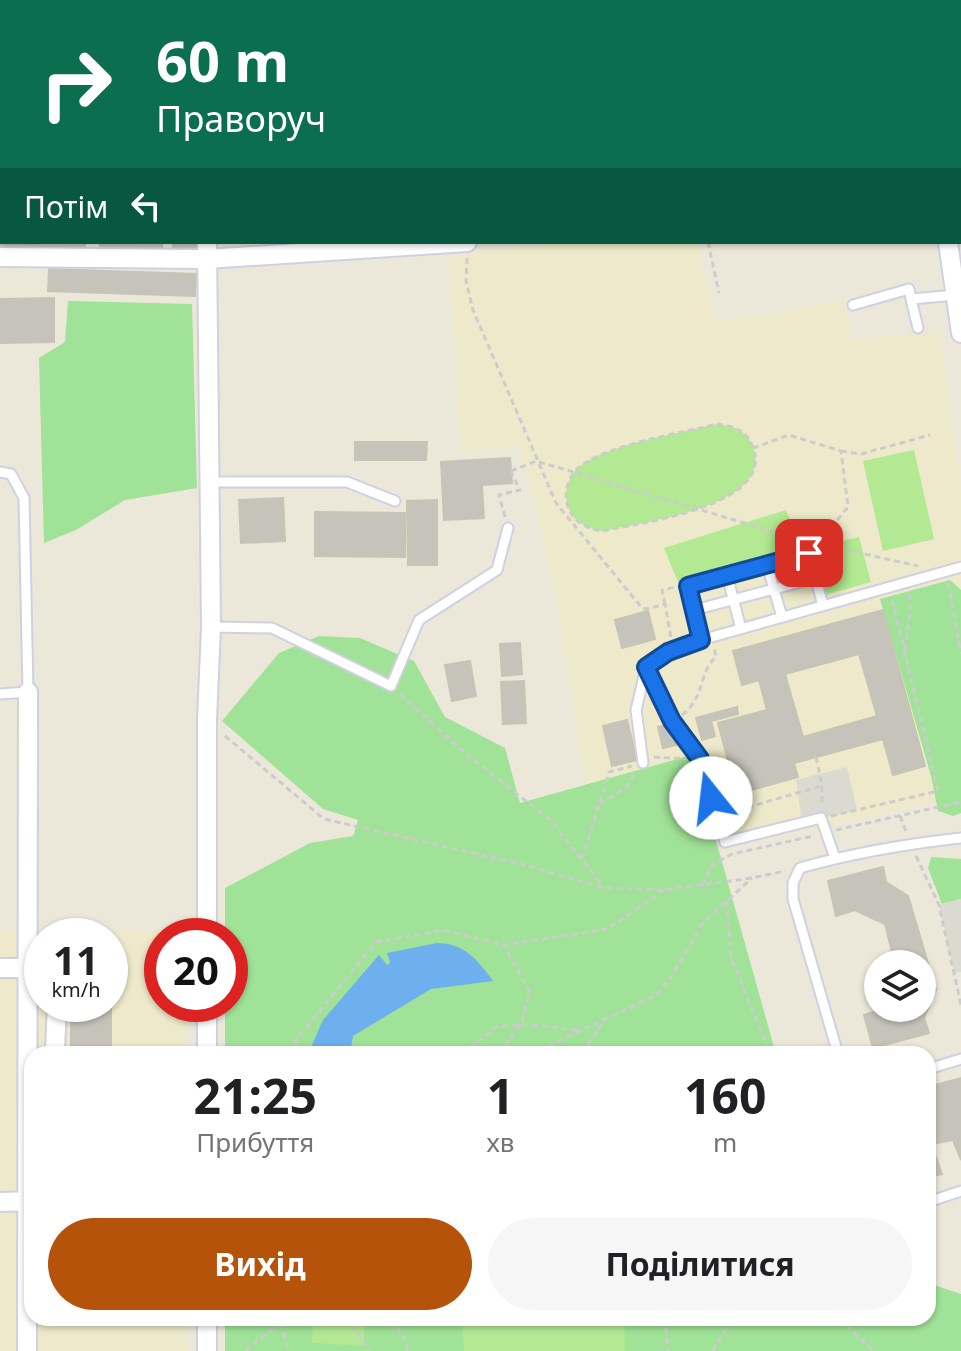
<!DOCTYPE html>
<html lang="uk">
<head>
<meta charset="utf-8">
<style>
  body { margin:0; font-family:"Noto Sans",sans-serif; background:#f6f6f6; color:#202124; height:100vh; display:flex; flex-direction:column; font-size:30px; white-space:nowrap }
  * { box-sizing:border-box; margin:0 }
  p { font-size:26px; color:#757577 }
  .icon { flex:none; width:44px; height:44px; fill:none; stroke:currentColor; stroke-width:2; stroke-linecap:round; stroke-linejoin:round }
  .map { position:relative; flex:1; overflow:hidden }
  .drawer { position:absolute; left:24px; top:1046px; width:912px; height:280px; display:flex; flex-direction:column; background:#fff; border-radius:24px; box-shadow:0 2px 6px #0004 }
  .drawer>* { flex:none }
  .top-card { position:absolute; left:0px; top:0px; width:962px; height:244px; box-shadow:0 2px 6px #0004; background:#0b6e4f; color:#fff; overflow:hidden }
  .tools { position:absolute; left:864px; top:950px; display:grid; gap:16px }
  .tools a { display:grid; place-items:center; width:72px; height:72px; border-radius:50%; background:#fff; box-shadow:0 2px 6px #0004; font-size:40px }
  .speed { position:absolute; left:24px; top:918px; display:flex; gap:16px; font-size:40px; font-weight:700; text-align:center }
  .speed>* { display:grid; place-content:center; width:104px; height:104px; border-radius:50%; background:#fff; box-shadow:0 2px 6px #0004; line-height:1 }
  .speed small { font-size:20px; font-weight:400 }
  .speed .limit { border:12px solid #d22; background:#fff; color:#111 }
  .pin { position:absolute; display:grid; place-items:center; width:68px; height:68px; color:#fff; margin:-34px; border-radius:16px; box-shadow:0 4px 12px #0006 }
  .me { position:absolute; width:88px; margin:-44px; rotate:344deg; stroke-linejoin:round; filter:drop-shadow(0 0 6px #0008) }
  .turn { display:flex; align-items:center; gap:28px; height:168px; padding:0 24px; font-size:36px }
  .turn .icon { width:104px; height:104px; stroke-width:2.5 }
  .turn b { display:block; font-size:56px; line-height:68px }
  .then { display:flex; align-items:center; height:76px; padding:0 24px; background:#0003; gap:16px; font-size:30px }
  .eta { display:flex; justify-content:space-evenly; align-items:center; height:136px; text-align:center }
  .eta b { font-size:48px; font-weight:700; line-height:56px }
  .cta { display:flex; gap:16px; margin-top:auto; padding:16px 24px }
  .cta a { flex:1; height:92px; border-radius:48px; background:#b45309; color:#fff; font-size:32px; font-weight:700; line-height:92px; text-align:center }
  .cta a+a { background:#f6f6f6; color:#202124 }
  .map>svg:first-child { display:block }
  .education { fill:#ede9ca; fill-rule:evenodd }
  .green { fill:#a0e297 }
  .pitch { fill:#b2e992 }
  .plaza { fill:#dbdad1 }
  .water { fill:#6db0ed }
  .building { fill:#c6c4ba; stroke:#c6c4b4; stroke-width:2; fill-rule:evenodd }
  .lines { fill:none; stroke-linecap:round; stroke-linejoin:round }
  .service-casing { stroke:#d0d0e2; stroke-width:13 }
  .minor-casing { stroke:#d0d0e2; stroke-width:22 }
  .path { stroke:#ccc; stroke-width:3; stroke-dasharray:6 4; stroke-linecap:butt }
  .service { stroke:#fff; stroke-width:9 }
  .minor { stroke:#fff; stroke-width:18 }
  .route-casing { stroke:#114b97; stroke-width:20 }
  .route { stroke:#1a73e8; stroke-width:14 }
</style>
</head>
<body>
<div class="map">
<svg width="961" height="1351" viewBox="0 0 961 1351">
  <rect width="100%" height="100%" fill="#ebe8da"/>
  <!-- education -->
  <path class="education" d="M561 242H697L716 322 844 300 854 339 940 332 961 485V796L725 848 692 755 586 785 558 611 536 507 519 445 460 453 450 256Z
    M185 930V936H162V1004H186V1054H32V1318H187V1351H0V932ZM42 936H110V1004H42Z"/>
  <!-- green -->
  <path class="green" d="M68 301 192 304 197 488 125 500 76 530 44 543 39 358 65 342Z
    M950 580 961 590V813L953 816 938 811 931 776 880 599Z
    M319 636 360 638 414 661 445 717 505 748 520 803 692 755 776 1054H225V1004H230V936H225V888L310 843 353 836 358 820 323 809 222 721 279 653Z
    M931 857 961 859V899L942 904 928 868Z
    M928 1283 961 1294V1351H225V1318H928Z"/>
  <!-- pitch -->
  <path class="pitch" d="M717 424C733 426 746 430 752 445 779 506 639 523 602 531 585 528 571 521 567 503 564 489 570 473 582 465 611 444 681 433 717 424Z
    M914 450 934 539 883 551 863 461Z
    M786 510 803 550 678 582 664 548Z
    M859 537 871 582 825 595 813 548Z
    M313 1318H364V1346L312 1343Z
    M462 1318H624L625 1351H464Z"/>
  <!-- plaza -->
  <path class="plaza" d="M847 767 857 810 802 823 796 780Z
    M961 899V972L954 973 939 905Z"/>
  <!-- water -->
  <path class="water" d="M437 943C464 943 478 960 493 981L431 989 353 1036 350 1054H308L323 1020 379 955 387 965 390 963 387 953Z"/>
  <!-- building -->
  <path class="building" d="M0 221 2 242H85V247L0 248Z
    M100 242H162V249L100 250Z
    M173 242H198V250H173Z
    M49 269 196 274 195 296 48 291Z
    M54 298V342L0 343V299Z
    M355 442H427L426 460H355Z
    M510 458 512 483 482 485 484 518 444 520 441 462Z
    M283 498 285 541 241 543 239 500Z
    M437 500V565H408L407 501Z
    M315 512 405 513V557L315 556Z
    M883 610 925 766 893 775 883 739 794 763 798 777 737 794 718 723 767 710 759 680 742 685 733 651ZM859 654 877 716 803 737 785 674Z
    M648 611 655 639 622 648 615 620Z
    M520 643 522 674 502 676 500 644Z
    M470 661 476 696 452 701 445 665Z
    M524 681 526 723 503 724 501 682Z
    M737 707 738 714 711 721 715 736 702 740 696 718Z
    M627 720 637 760 612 766 603 726Z
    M671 724 676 745 663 748 658 727Z
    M883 867 886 882 908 896 936 990 924 1018 929 1033 873 1048 864 1015 886 1008H922V964H895L885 924 855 910 836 916 828 881Z
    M111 947V1053H71V1004H110Z
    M961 1078V1160L953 1140 931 1144 942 1174 928 1177V1087Z"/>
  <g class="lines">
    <defs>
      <path id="service" d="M0 6H2
        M0 77H2
        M0 151H2
        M0 213H2
        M911 299 918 328
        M853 305 909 289 911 299 956 295
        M0 472 11 474 24 498 28 692 0 694
        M209 482H347L395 501
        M767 565 782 617
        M727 575 741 629
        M694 610 816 578
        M211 627 272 628 391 686 419 620 497 570 508 528
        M701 640 688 586 809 553 823 606
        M643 763 636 710 646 668
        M835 858 821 818 725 842 700 759 672 721 646 667 668 652 701 640 961 567
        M838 1054 793 899V883L800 868C853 853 906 844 961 838
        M928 1069 961 1059
        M928 1202 961 1191"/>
      <path id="minor" d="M202 0V2
        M960 122H961
        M948 242 961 333
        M0 257 207 259 467 242
        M207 936V720L211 627 207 242
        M0 968H27
        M207 1004V1054
        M55 1051 57 1004
        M0 1202 32 1201
        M27 1351 28 692
        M207 1351V1318"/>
    </defs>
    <!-- service casing -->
    <use href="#service" class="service-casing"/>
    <!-- minor casing -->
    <use href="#minor" class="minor-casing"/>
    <!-- path -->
    <path class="path" d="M724 0 725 2
      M960 172H961
      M708 242 719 293
      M467 258 466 281 473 310 556 503 642 608 647 609 665 604 671 638
      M717 424C733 426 746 430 752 445 779 506 639 523 602 531 585 528 571 521 567 503 564 489 570 473 582 465 611 444 681 433 717 424Z
      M753 448 789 435 841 451 848 507 817 544
      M841 451 861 454 930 435
      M511 471 536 461 805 541
      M505 517 499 495 520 490 511 472
      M816 543 918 566
      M948 583 961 654
      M665 604 662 590 675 587
      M905 650 911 607 909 594
      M400 694 465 753 550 820 603 886
      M682 715C706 696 698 673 716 657L714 647
      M225 736 324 819 517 863 605 888 664 890 752 878 785 871
      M654 757 686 759
      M816 757 822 785V805
      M600 804 625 788 636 773
      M728 813 821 786
      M831 816 938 791 892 599
      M900 816 907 834
      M836 830 961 802
      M916 856 939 905 961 1005
      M582 859 609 772 632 766
      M702 885 713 864 732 854 813 836
      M727 901 731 957 770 1054
      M294 1054 296 1040 376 942 444 930 504 945 608 929 664 890
      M461 1054 497 1027 521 1024 580 1030
      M499 1054 521 1024 530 993 504 945
      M530 1054 655 996 670 979 703 923 752 878
      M582 1054 604 1020
      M343 1318 351 1324 369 1351
      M395 1318 394 1322 406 1342 407 1351
      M665 1318 668 1351
      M839 1318 873 1351
      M281 1323 288 1351
      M245 1351 286 1318
      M713 1351 732 1318"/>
    <!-- service -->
    <use href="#service" class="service"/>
    <!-- minor -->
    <use href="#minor" class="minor"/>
  </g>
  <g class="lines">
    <defs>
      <path id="route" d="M711 798 700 759 672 721 646 667 668 652 701 640 688 586 809 553"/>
    </defs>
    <!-- route casing -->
    <use href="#route" class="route-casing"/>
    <!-- route -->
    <use href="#route" class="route"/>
  </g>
</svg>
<div class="tools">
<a><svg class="icon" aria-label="layers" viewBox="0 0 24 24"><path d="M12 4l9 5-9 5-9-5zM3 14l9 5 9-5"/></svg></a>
</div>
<div class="speed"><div>11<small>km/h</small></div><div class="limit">20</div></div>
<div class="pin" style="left:809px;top:553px;background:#d93025"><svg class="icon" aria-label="arrive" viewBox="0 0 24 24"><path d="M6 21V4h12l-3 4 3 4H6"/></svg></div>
<svg class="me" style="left:711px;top:798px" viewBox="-20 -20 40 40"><circle r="19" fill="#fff"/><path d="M0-13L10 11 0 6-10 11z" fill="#1a73e8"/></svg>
<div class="top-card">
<div class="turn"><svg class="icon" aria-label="right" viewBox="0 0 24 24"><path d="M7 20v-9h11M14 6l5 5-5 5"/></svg><div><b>60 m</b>Праворуч</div></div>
<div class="then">Потім<svg class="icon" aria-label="left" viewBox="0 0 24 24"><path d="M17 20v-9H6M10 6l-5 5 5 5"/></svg></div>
</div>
<section class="drawer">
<div class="eta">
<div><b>21:25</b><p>Прибуття</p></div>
<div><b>1</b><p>хв</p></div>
<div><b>160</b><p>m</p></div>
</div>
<div class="cta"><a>Вихід</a><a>Поділитися</a></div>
</section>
</div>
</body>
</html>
